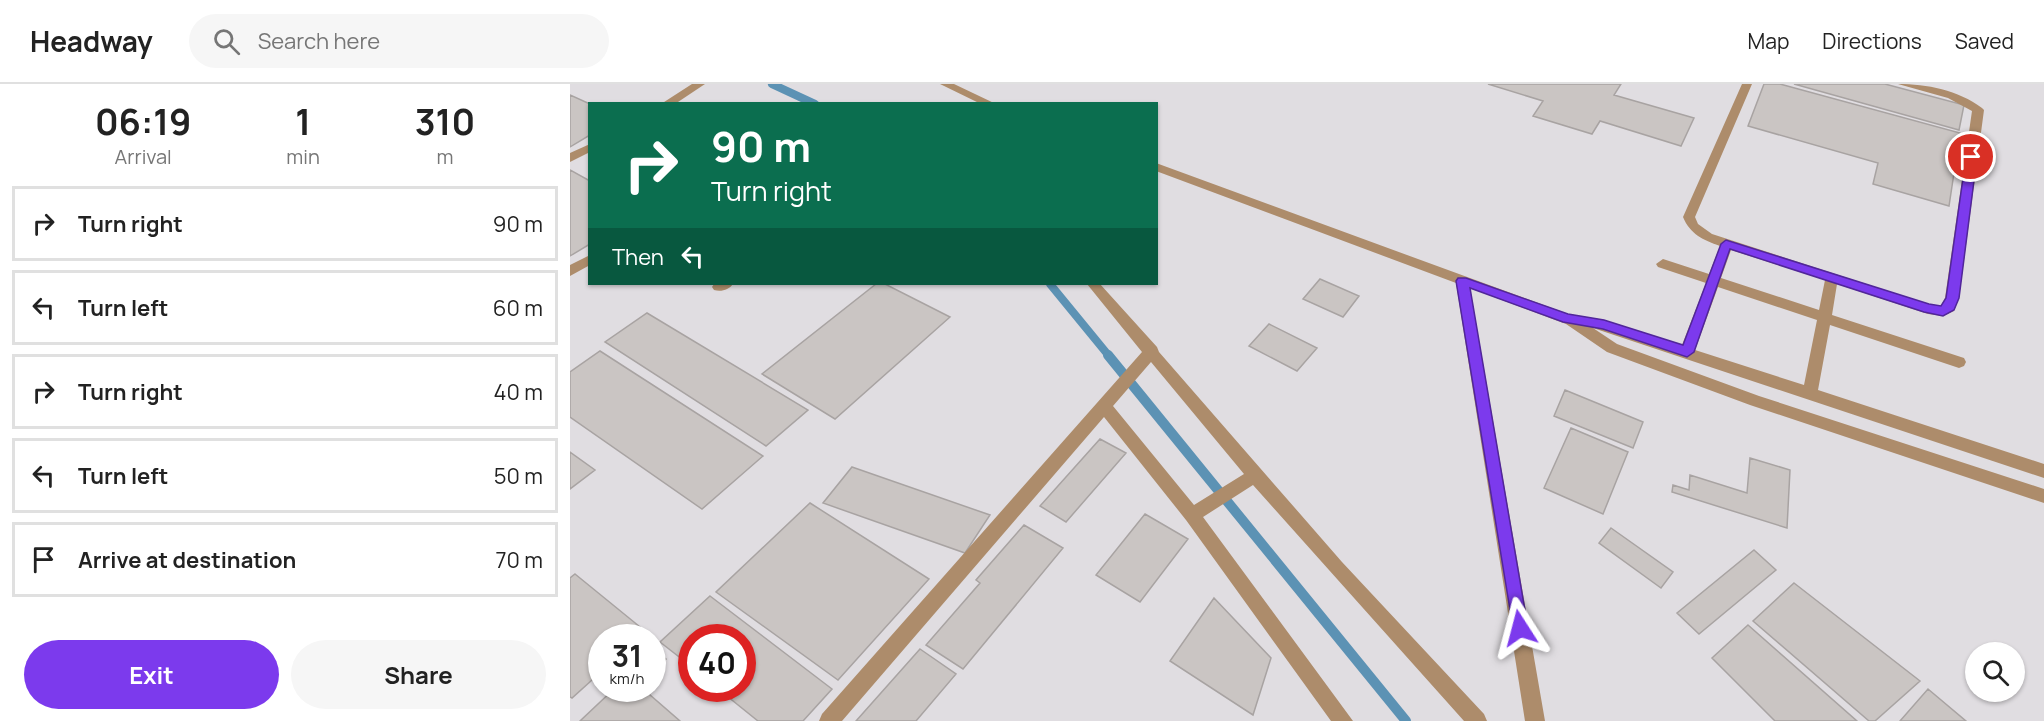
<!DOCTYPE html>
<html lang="en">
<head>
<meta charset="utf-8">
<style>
  body { margin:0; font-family:Manrope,sans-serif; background:#f6f6f6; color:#222; height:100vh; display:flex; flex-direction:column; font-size:22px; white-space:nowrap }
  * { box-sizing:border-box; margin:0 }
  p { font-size:20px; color:#767676 }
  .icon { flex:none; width:33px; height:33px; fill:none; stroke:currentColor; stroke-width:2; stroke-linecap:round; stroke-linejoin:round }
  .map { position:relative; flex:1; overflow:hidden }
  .sheet { display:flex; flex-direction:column; background:#fff; width:570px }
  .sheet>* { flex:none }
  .banner { position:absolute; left:18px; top:18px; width:570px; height:183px; border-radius:0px; box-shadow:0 2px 4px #0004; background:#0b6e4f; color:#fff; overflow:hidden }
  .controls { position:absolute; left:1395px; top:558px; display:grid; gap:12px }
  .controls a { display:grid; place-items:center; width:60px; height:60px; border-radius:50%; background:#fff; box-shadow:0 2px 4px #0004; font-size:30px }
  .speed { position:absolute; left:18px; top:540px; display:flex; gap:12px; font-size:30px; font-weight:700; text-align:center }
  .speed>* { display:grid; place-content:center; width:78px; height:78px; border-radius:50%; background:#fff; box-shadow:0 2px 4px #0004; line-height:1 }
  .speed small { font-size:15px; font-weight:400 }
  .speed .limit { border:9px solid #d22; background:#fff; color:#111 }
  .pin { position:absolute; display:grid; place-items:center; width:51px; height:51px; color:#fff; margin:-26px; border:3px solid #fff; border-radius:50%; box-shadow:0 2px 6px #0007 }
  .me { position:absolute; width:66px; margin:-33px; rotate:351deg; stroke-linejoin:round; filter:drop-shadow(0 0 4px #0008) }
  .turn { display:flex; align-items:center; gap:21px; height:126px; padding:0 24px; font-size:27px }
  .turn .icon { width:78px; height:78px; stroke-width:2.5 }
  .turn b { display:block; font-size:42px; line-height:51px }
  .then { display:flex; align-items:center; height:57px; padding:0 24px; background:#0003; gap:12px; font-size:22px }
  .eta { display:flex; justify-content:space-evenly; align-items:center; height:102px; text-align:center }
  .eta b { font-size:36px; font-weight:700; line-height:42px }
  .button { display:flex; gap:12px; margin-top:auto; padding:12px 24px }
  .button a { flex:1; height:69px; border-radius:36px; background:#7c3aed; color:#fff; font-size:24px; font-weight:700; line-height:69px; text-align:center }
  .button a+a { background:#f6f6f6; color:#222 }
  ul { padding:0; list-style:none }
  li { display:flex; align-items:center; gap:18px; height:75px; margin:0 12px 9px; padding:0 12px; border:3px solid #e0e0e0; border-radius:0px }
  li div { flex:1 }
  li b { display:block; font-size:22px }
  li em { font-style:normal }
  header { display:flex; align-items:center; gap:36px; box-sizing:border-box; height:84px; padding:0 30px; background:#fff; border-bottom:2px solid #e0e0e0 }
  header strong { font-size:28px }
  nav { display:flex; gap:33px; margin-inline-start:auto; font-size:21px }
  .search { width:420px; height:54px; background:#f6f6f6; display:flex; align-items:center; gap:15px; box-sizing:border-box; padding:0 21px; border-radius:33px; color:#767676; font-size:22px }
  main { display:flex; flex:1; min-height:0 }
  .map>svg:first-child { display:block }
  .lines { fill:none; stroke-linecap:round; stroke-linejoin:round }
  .stream-far1 { stroke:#5c92b4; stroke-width:8 }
  .stream { stroke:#5c92b4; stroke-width:10 }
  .building { fill:#cac5c3; stroke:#a8a3a2; stroke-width:1.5 }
  .minor { fill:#ad8c6b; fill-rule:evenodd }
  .route { fill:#7c3aed; stroke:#51269a; stroke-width:1.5 }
</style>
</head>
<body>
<header>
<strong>Headway</strong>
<div class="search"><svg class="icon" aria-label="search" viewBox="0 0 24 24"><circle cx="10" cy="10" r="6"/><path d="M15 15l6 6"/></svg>Search here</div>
<nav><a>Map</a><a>Directions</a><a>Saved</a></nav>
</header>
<main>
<section class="sheet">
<div class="eta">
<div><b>06:19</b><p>Arrival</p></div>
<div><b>1</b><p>min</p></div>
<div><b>310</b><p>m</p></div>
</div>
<ul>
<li><svg class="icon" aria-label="right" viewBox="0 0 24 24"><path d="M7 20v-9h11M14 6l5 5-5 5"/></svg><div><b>Turn right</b></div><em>90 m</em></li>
<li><svg class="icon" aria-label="left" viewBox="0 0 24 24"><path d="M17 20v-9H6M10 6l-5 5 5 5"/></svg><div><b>Turn left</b></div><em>60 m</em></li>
<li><svg class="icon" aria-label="right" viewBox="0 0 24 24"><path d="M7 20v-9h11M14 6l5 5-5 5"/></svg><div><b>Turn right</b></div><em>40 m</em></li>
<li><svg class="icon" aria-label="left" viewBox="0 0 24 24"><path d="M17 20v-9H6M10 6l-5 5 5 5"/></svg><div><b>Turn left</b></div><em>50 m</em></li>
<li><svg class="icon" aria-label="arrive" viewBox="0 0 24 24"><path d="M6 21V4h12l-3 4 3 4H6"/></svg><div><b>Arrive at destination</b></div><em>70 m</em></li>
</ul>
<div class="button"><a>Exit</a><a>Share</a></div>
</section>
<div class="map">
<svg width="1474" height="637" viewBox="0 0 1474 637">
  <rect width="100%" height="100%" fill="#e0dde1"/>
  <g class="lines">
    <!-- stream-far1 -->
    <path class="stream-far1" d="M202 0 245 20
      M480 200 539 272"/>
    <!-- stream -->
    <path class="stream" d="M538 271 836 637"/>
  </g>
  <!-- building -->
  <path class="building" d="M918 0H1051L1044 11 1124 34 1111 62 1030 37 1022 50 963 32 973 17Z
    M1194 0H1210L1390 49 1379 122 1303 100 1308 79 1178 42Z
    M1224 0H1315L1394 21 1389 46Z
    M0 11 20 20V51L0 63Z
    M0 86 20 97V160L0 172Z
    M750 195 789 212 773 233 733 215Z
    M306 200H315L380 233 265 335 192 290Z
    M77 229 238 326 196 362 35 258Z
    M699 240 747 264 727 287 679 262Z
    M30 267 193 372 132 425 0 333V288Z
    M995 306 1073 338 1063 364 984 332Z
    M1001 344 1058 368 1033 430 974 404Z
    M530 355 556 369 496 438 470 422Z
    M0 368 25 386 0 405Z
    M1180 374 1220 386 1217 444 1102 408 1103 401 1119 406 1120 391 1177 409Z
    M282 383 420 431 395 469 253 419Z
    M240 419 359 495 268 596 146 508Z
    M575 430 618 455 570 518 526 491Z
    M454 441 493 464 393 585 356 561 410 499 406 496Z
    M1041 444 1103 488 1091 504 1029 459Z
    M1184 466 1206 486 1129 550 1107 529Z
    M5 490 75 547 69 554H32V587L2 614 0 613V494Z
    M1224 499 1350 597 1305 637H1299L1183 537Z
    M140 512 262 605 233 637H188L147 604H172V554H122V583L90 558Z
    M644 514 701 574 683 631 600 577Z
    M1178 541 1287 637H1205L1142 574Z
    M350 565 386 590 346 637H286Z
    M86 567 96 575 82 588V570Z
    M45 604H72L110 637H10Z
    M1358 605 1396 637H1330Z"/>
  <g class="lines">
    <!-- minor -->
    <path class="minor" d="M122 0H135L105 20H91Z
      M370 0H384L426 20H411Z
      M1172 0H1182L1125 133 1128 140 1142 150 1358 220 1371 222 1375 214 1402 27 1378 14 1328 0C1357 0 1388 6 1412 24L1414 26 1389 214 1384 227 1373 232 1358 230 1267 200 1262 231 1394 274 1396 278 1394 282 1389 284 1260 241 1248 306 1474 380V394L1023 244 1047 260 1189 312 1474 405V419L1180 321 1037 268 996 240 900 204 975 637H955L886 199 586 87V79L998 230 1034 236 1112 261 1136 199 1088 183 1086 180 1093 175 1139 190 1150 162C1133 156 1120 150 1113 133ZM1161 166 1255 196 1249 226 1151 194ZM1148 203 1247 236 1234 301 1125 266Z
      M20 60V68L0 78V69Z
      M20 171V181L0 192V181Z
      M144 200H163C159 206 151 208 144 206L142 203Z
      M517 200H530L587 263 589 268 772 478 914 630 917 637H894L683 401 633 433 783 637H761L616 436 534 333 272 637H249L252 630 572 268ZM581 278 674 390 624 421 543 322Z"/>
  </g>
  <!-- route -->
  <path class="route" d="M1401 70 1407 73 1389 214 1384 226 1373 232 1354 228 1160 165 1124 268 1117 273 1033 245 993 238 900 204 958 544 955 550 950 552 944 550 886 197 888 194H896L998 230 1034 236 1113 261 1151 160 1156 156 1359 220 1371 222 1376 214 1396 73Z"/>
</svg>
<div class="controls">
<a><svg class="icon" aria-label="search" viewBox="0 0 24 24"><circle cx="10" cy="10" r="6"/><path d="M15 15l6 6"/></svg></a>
</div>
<div class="speed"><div>31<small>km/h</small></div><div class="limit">40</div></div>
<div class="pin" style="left:1401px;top:73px;background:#d93025"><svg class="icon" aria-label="arrive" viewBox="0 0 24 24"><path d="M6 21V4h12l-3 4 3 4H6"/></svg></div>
<svg class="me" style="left:950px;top:544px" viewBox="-20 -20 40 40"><path d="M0-17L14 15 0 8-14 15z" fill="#7c3aed" stroke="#fff" stroke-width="4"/></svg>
<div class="banner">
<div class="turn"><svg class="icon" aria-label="right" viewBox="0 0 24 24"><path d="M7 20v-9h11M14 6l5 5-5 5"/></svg><div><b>90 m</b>Turn right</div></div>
<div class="then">Then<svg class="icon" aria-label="left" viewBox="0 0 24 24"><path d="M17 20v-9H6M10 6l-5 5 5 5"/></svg></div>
</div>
</div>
</main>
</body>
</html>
